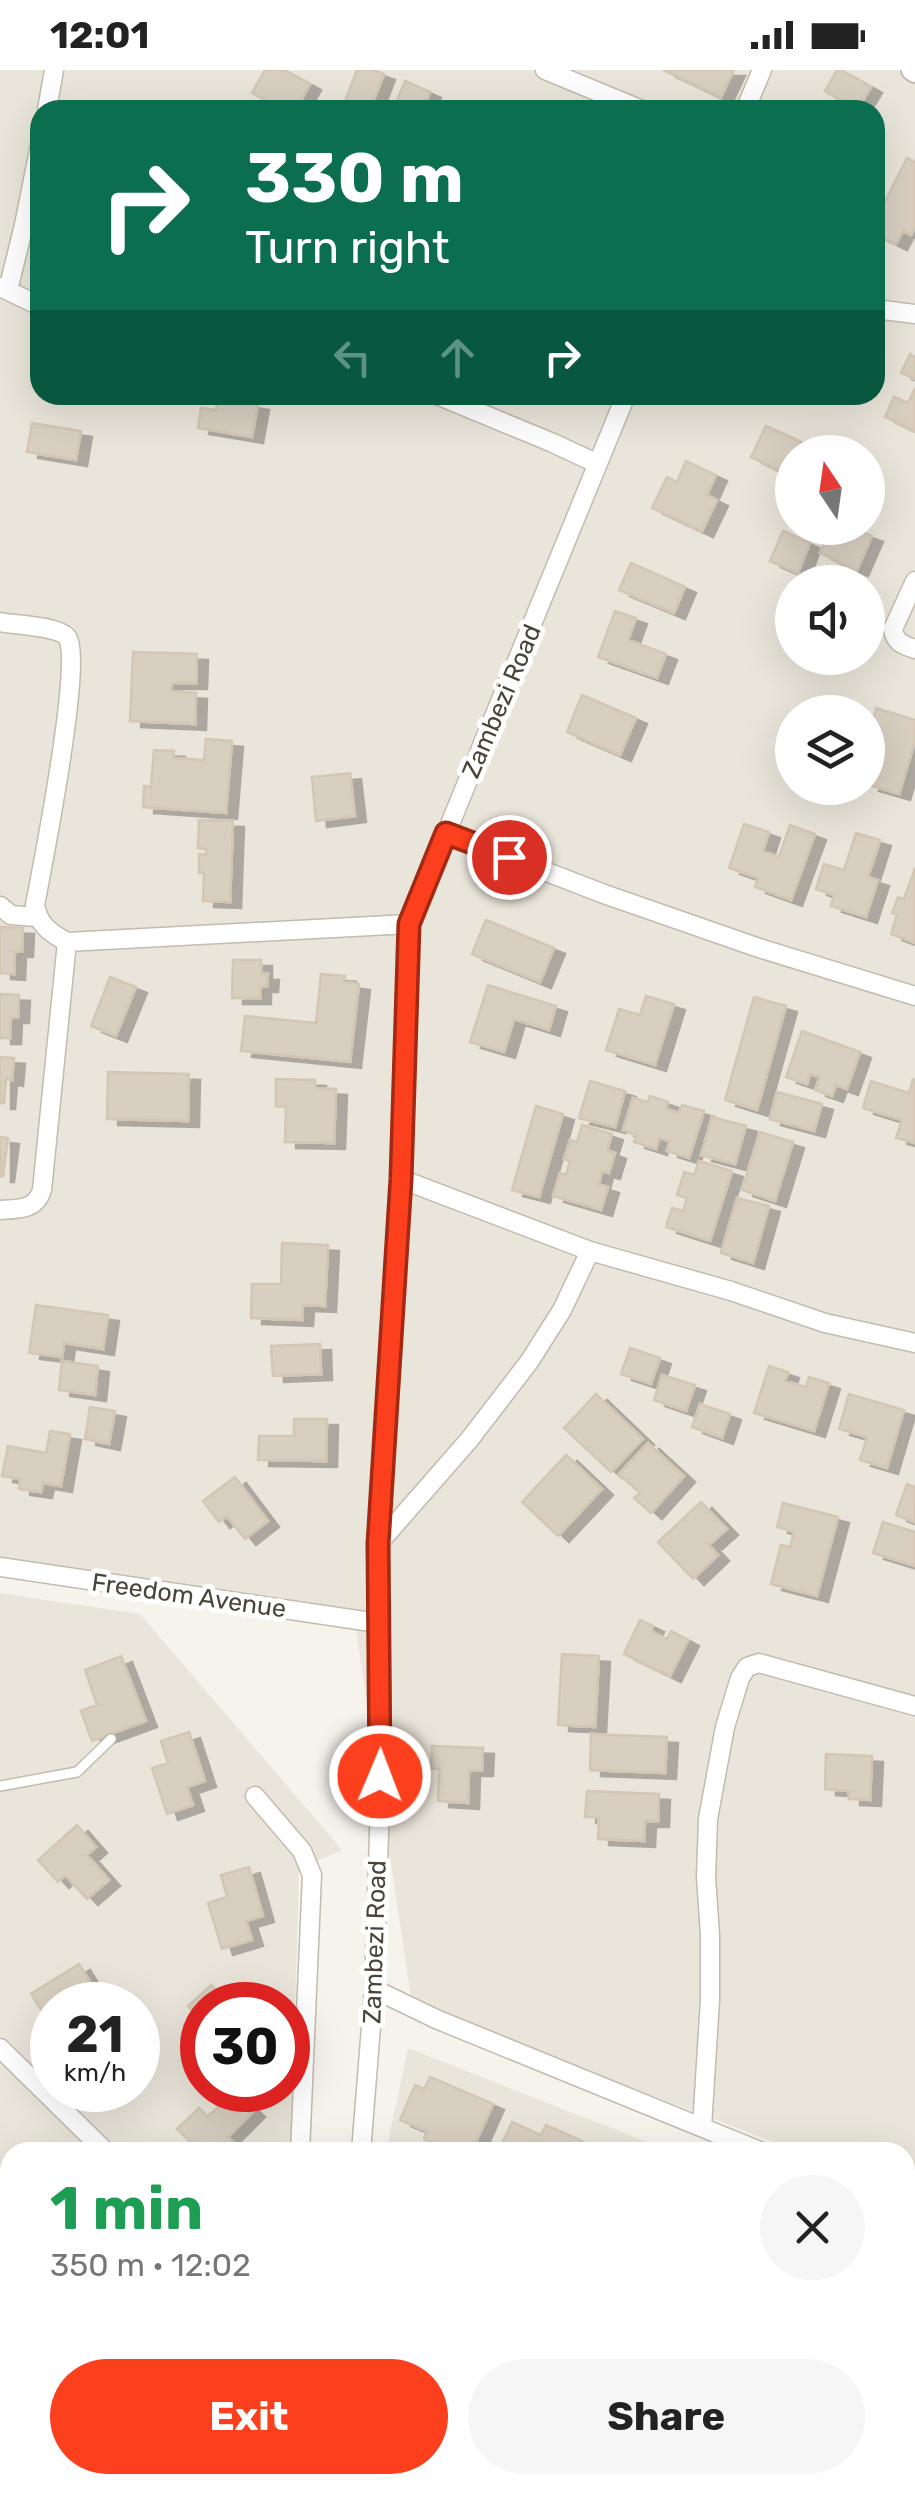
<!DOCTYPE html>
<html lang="en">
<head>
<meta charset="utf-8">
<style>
  body { margin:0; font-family:Rubik,sans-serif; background:#f6f6f6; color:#222; height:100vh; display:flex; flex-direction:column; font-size:38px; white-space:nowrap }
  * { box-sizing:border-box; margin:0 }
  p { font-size:32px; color:#767676 }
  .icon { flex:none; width:55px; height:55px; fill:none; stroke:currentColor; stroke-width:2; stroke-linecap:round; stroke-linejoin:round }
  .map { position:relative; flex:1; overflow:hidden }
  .details { position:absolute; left:0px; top:2072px; width:915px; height:352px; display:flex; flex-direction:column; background:#fff; border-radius:30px 30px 0 0; box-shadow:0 10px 40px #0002 }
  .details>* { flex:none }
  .guide { position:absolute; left:30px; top:30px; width:855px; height:305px; border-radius:30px; box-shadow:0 10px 40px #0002; background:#0b6e4f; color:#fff; overflow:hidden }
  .needle { width:65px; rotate:347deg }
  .tools { position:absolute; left:775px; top:365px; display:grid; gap:20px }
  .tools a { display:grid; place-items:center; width:110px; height:110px; border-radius:50%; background:#fff; box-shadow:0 10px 40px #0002; font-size:50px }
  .speed { position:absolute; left:30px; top:1912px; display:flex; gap:20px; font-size:50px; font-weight:700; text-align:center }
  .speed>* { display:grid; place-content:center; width:130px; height:130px; border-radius:50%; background:#fff; box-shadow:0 10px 40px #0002; line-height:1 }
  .speed small { font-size:25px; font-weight:400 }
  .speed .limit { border:15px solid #d22; background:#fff; color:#111 }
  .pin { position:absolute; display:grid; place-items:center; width:85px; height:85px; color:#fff; margin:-42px; border:5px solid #fff; border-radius:50%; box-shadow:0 2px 10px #0007 }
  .me { position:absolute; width:110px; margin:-55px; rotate:1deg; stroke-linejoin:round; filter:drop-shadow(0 0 8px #0008) }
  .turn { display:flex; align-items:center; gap:35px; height:210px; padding:0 50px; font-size:45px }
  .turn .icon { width:130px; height:130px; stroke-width:2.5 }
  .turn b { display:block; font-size:70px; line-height:85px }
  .lanes { display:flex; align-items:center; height:95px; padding:0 50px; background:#0003; justify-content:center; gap:50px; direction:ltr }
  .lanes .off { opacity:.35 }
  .round { display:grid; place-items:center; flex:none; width:105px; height:105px; border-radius:52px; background:#f6f6f6 }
  .summary { display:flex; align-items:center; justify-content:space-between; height:170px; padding:0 50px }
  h1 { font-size:60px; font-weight:700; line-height:75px; color:#1e9e55 }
  .primary-button { display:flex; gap:20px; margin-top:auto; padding:20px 50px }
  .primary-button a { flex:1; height:115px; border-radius:60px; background:#fc3f1d; color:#fff; font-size:40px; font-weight:700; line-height:115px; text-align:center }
  .primary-button a+a { background:#f6f6f6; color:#222 }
  .status { display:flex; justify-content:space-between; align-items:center; height:70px; padding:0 50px; background:#fff; direction:ltr }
  .status svg { height:28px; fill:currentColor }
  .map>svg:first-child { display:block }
  .residential { fill:#eae5da; fill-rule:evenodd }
  .building { fill:#d8cfc1; stroke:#d3c7b4; stroke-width:2.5; filter:url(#shadow) }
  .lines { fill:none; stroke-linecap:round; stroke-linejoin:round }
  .service-casing { stroke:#c2bbae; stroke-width:12 }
  .minor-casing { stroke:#c2bbae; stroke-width:21 }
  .tertiary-casing { stroke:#c2bbae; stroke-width:24 }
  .secondary-casing { stroke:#d6c79b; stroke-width:26 }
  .service { stroke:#fff; stroke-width:9 }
  .minor { stroke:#fff; stroke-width:18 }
  .tertiary { stroke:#fff; stroke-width:20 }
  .secondary { stroke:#fff3cd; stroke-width:22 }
  .route-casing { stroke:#a42913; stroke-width:25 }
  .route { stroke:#fc3f1d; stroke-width:18 }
  .labels { text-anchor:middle; stroke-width:10; stroke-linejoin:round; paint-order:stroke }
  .street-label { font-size:25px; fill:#4b4439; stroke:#fff }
</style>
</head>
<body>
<div class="status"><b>12:01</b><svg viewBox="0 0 49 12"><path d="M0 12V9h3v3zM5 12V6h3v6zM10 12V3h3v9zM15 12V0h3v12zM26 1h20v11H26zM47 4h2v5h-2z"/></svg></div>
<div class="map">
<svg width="915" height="2424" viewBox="0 0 915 2424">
  <defs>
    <filter id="shadow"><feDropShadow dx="11" dy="6" stdDeviation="0" flood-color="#0004"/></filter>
  </defs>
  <rect width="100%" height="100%" fill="#f6f3ec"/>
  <!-- residential -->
  <path class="residential" d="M0 0H915V2126L905 2123V2082H800L412 1934 356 1560 0 1500ZM40 40H875V325H40ZM792 382H868V458H792ZM792 512H868V588H792ZM792 642H868V718H792Z
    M0 1523 140 1544 342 1780 299 1799 291 2082H10V2415H237L233 2424H0ZM52 1935H138V2020H52ZM202 1935H288V2020H202Z
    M408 1978 672 2082H386Z
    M905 2175 915 2179V2424H315L317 2415H905Z"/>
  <!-- building -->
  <path class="building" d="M265 0H284L310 14 296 40H283L252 23Z
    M357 0H373L384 4 370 40H360L344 34Z
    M663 0H734L721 27Z
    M837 0H841L871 17 857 40 825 21Z
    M405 11 430 22 423 40H393Z
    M907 88 915 92V157L911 165 903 161 896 174 875 164V151Z
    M910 284 915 287V309L901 303Z
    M915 318V361L885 347 894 327 908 333Z
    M219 325H242L241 331 258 334 252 367 198 358 201 338 216 340Z
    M32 353 81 361 76 390 27 382Z
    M766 356 800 371 795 382H792L785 403 751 387Z
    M686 391 716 405 707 425 717 430 702 461 652 438 667 407 677 412Z
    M831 458H851L872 466 857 500 820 483Z
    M783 461 810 473 798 503 770 491Z
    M631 493 685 517 674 543 619 520Z
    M615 541 636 548 628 570 666 584 657 608 598 587Z
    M133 582 197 584 196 613H172L171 621 196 623 195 654 130 651Z
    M582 625 636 648 620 685 567 662Z
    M876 638 915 650V671L899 724 868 715 881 672 868 668Z
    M206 669 232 671 226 743 143 737 144 716 151 717 154 680 174 681 173 688 204 690Z
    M350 703 355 746 316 751 312 707Z
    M199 750 233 751 230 832 203 831 204 803H199V784L206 785V779L198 778Z
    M744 754 769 762 763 781 779 787 790 755 815 764 791 830 755 817 758 808 729 798Z
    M856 763 880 770 868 807 878 810 866 847 831 836 834 825 816 819 824 794 844 800Z
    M915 798V873L891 864 897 845 892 843 898 827 904 829Z
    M486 850 554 878 540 912 472 884Z
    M0 857 23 858 22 881H15L14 904 0 903Z
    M233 890H261V904H268L267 916H260V928H232Z
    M321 904 345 906 344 912 359 914 350 992 241 981 245 946 316 953Z
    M110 907 136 917 116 966 91 956Z
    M488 915 556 936 549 960 514 949 504 982 470 972Z
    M0 924 19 925 18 947H11L10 968H0Z
    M646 926 674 934 655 995 606 980 619 939 640 945Z
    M754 927 786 936 757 1040 725 1030Z
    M802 961 860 982 847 1019 836 1015 832 1026 815 1020 820 1007 810 1004 807 1014 786 1007Z
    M0 987 14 988 12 1010 6 1009 4 1033H0Z
    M108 1002 189 1004 188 1051 107 1049Z
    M276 1009 315 1010V1018L336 1019 334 1073 285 1072 286 1037 276 1036Z
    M913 1009 915 1010V1073L896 1068 902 1050 863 1038 871 1011 909 1023Z
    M590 1011 625 1021 615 1057 579 1048Z
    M777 1022 822 1034 814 1061 770 1049Z
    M650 1026 668 1032 666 1039 679 1043 682 1035 704 1041 689 1088 667 1081 670 1071 659 1068 656 1079 634 1072 636 1065 623 1060 633 1028 648 1032Z
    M536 1036 563 1044 539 1127 512 1120Z
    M712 1047 746 1056 735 1094 701 1085Z
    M582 1055 612 1064 607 1080 615 1083 609 1103 602 1101 599 1114 608 1117 601 1140 553 1126 560 1103 566 1105 570 1091 564 1089 570 1070 577 1072Z
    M760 1062 793 1072 775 1131 742 1120Z
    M0 1067 8 1068 3 1106H0Z
    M699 1091 732 1101 710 1171 666 1157 672 1138 683 1141 687 1128 677 1125 684 1102 694 1105Z
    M737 1128 769 1136 753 1193 721 1183Z
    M282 1173 328 1175 325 1236 303 1235 302 1250 251 1248 252 1214H281Z
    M36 1235 108 1245 103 1279 64 1273 62 1287 29 1283Z
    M320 1274 321 1304 273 1306 271 1276Z
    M630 1278 660 1288 651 1314 621 1304Z
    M62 1291 98 1296 95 1325 59 1320Z
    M769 1296 788 1302 785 1311 806 1317 809 1307 829 1313 814 1361 754 1343Z
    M662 1305 695 1315 686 1341 654 1330Z
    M596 1324 643 1369 611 1402 564 1358Z
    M849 1324 904 1340 887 1398 860 1390 867 1367 839 1359Z
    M700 1334 730 1344 722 1368 692 1357Z
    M90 1337 115 1341 109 1374 85 1369Z
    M294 1349H327L326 1391 258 1390 259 1366H294Z
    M50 1361 70 1364 61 1416 43 1413 41 1422 19 1419 20 1409 2 1406 8 1376 46 1383Z
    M648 1373 684 1406 651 1443 634 1428 640 1423 619 1404Z
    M566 1385 602 1419 558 1466 522 1432Z
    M235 1407 268 1451 245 1469 227 1446 219 1452 203 1431Z
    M907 1414 915 1417 914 1452 896 1445Z
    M701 1432 727 1459 709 1475 718 1485 693 1509 658 1472Z
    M783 1433 838 1447 817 1526 771 1514 781 1475 790 1477 794 1462 777 1457Z
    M883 1452 915 1462V1496L873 1483Z
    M640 1550 653 1556 651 1561 667 1569 671 1561 688 1570 670 1606 624 1584Z
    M562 1584 599 1586 595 1657 558 1655Z
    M121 1586 146 1651 92 1671 81 1641 97 1635 85 1600Z
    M189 1662 205 1711 187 1717 193 1735 167 1744 152 1698 168 1693 161 1671Z
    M591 1664 667 1667 665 1703 590 1700Z
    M432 1676 483 1678 482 1700H469L468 1733 438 1731 439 1699 431 1698Z
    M826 1684 872 1686 870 1730 849 1729V1721L825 1719Z
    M587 1721 659 1724 658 1751H645L644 1771 598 1769 599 1747H585Z
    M77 1755 96 1777 87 1785 109 1810 87 1829 65 1805 58 1812 38 1790Z
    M249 1797 263 1846 246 1851 252 1870 222 1879 208 1833 227 1827 221 1805Z
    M79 1894 92 1915 79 1924 86 1935H52V1957L31 1924Z
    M211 1915 230 1935H202V1952L188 1936Z
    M430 2007 493 2034 472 2081 458 2075 454 2082 424 2069 427 2061 400 2050 415 2015 424 2019Z
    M234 2021 254 2041 228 2067 235 2074 226 2082H201L177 2059 199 2038 208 2047Z
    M512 2052 541 2065 546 2055 582 2071 576 2082H498Z
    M915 2214V2284L905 2277V2227Z
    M911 2405 915 2410V2424H862L854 2415H905V2411Z"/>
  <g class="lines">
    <defs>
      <path id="service" d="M0 1716 77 1702 111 1669"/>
      <path id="minor" d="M545 0 642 40
        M47 40 54 0
        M745 40 762 0
        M0 217 40 236
        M8 220 24 155 40 75
        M875 239 915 244
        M437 325 553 373 598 394
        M915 511 893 559C895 573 903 575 915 579
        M0 552C15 555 58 556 67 567 84 587 42 798 35 835 38 854 50 863 67 872L409 854
        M446 763 604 824 759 878 915 926
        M0 836 11 845 37 847
        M401 1109 590 1181 731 1221 825 1253 915 1273
        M0 1140C19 1139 36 1140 42 1120L67 872
        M378 1474 469 1370 529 1292 562 1240 590 1181
        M0 1497 378 1553
        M255 1726 302 1781 312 1805 300 2082
        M374 1919 436 1949 762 2082
        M0 1978 106 2082
        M702 2057 710 1930V1865L706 1807 708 1749 725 1657 740 1608 747 1597 759 1593 915 1636
        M361 2082 374 1919 382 1670 378 1474 401 1109 409 854 626 325
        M905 2145 915 2150
        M251 2424 254 2415"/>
      <path id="tertiary" d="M912 0 915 2"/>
      <path id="secondary" d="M731 2415 750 2424
        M302 2424 305 2415"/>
    </defs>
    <!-- service casing -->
    <use href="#service" class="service-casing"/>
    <!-- minor casing -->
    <use href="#minor" class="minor-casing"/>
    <!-- tertiary casing -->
    <use href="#tertiary" class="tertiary-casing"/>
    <!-- secondary casing -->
    <use href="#secondary" class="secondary-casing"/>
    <!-- service -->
    <use href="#service" class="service"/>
    <!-- minor -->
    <use href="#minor" class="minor"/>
    <!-- tertiary -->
    <use href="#tertiary" class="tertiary"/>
    <!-- secondary -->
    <use href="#secondary" class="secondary"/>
  </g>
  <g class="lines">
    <defs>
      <path id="route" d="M380 1706 378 1474 401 1109 409 854 446 763 509 787"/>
    </defs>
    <!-- route casing -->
    <use href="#route" class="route-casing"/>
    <!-- route -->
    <use href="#route" class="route"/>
  </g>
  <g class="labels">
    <!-- street labels -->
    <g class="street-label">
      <text transform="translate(501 631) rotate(-67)" y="9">Zambezi Road</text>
      <text transform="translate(189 1525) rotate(8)" y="9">Freedom Avenue</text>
      <text transform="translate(374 1872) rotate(-88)" y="9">Zambezi Road</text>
    </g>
  </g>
</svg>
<div class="tools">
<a><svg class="needle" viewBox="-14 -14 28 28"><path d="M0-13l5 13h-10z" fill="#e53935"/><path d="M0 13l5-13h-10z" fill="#767676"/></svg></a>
<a><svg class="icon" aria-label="sound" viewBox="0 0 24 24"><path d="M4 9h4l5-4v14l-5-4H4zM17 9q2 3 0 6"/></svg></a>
<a><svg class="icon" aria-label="layers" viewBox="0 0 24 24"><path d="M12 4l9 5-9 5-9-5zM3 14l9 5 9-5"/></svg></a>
</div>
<div class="speed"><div>21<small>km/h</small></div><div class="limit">30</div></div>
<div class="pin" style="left:509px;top:787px;background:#d93025"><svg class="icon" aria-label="arrive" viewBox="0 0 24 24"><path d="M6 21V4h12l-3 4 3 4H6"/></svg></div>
<svg class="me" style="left:380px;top:1706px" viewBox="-20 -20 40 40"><circle r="17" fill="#fc3f1d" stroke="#fff" stroke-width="3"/><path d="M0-11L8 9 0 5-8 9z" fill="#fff"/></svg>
<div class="guide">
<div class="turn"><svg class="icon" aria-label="right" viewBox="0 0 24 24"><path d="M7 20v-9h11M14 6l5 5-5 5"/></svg><div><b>330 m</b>Turn right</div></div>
<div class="lanes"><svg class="icon off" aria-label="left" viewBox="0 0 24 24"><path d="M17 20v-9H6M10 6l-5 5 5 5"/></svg><svg class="icon off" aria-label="ahead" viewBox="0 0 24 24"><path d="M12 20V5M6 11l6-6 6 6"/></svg><svg class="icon" aria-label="right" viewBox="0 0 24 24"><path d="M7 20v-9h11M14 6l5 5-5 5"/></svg></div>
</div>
<section class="details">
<div class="summary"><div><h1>1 min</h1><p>350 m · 12:02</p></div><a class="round"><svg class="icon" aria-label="close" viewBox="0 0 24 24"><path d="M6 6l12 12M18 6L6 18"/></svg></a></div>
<div class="primary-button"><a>Exit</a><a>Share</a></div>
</section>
</div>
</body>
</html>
